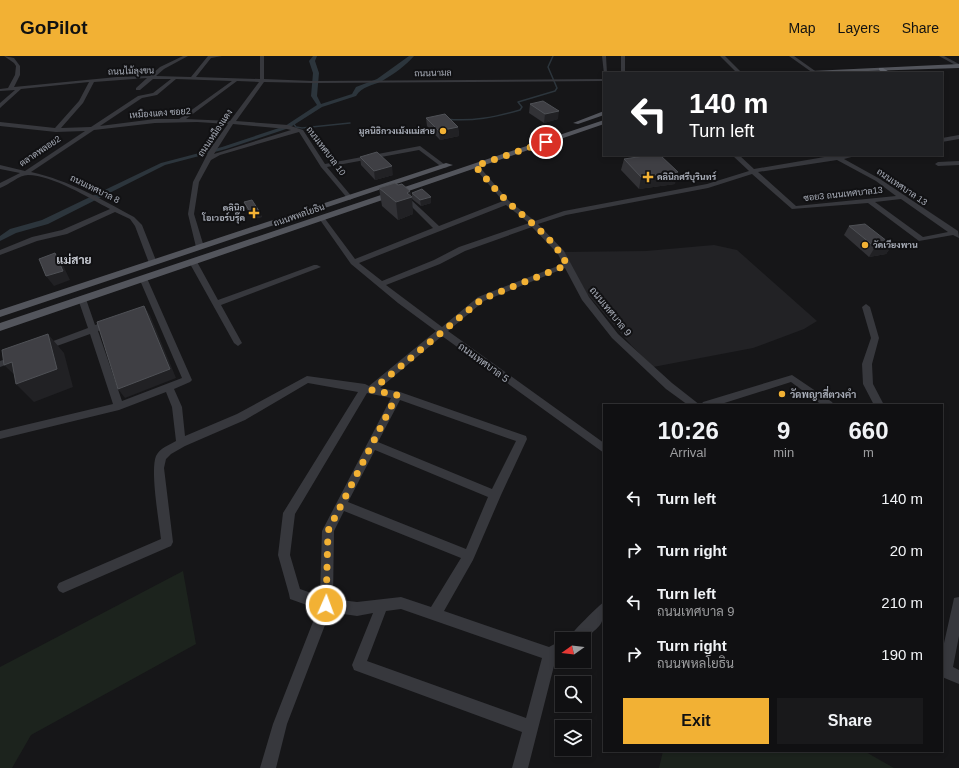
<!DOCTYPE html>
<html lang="en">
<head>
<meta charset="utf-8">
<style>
  body { margin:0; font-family:Arial,Sarabun,sans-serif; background:#19191b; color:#f1f3f6; height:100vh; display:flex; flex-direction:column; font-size:15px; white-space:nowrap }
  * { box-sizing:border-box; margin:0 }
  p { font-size:13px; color:#9c9d9f }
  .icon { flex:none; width:22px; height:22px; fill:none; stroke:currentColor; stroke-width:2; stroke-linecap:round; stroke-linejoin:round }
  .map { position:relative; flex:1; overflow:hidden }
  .drawer { position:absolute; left:603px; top:348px; width:340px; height:348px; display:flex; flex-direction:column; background:#101012; border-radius:0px; box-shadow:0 2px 6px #0003,0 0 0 1px #303032 }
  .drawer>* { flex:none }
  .hud { position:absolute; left:603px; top:16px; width:340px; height:84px; border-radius:0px; box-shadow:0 2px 6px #0003,0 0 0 1px #303032; background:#202124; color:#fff; overflow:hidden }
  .needle { width:26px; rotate:256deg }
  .tools { position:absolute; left:555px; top:576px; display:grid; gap:8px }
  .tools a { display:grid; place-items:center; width:36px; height:36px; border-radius:0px; background:#101012; box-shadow:0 2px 6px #0003,0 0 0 1px #303032; font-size:20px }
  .pin { position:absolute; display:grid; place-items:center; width:34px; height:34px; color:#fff; margin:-17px; border:2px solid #fff; border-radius:50%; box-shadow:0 1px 4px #0007 }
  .me { position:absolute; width:44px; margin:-22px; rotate:2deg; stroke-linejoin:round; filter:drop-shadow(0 0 3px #0008) }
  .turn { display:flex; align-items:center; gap:14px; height:84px; padding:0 20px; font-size:18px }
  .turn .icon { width:52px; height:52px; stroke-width:2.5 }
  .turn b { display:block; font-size:28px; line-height:34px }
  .eta { display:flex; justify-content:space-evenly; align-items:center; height:68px; text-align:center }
  .eta b { font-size:24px; font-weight:700; line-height:28px }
  .button { display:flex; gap:8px; margin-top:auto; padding:8px 20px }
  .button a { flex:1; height:46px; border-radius:0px; background:#f2b134; color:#111; font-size:16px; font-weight:700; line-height:46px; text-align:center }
  .button a+a { background:#19191b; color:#f1f3f6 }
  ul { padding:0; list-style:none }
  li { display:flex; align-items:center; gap:12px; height:52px; padding:0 20px }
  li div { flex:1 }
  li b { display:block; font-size:15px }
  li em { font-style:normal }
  header { display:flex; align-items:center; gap:24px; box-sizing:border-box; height:56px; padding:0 20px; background:#f2b134; color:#111 }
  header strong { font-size:19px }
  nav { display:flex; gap:22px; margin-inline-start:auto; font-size:14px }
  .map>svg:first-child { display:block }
  .built { fill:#222225 }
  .green { fill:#1c231d }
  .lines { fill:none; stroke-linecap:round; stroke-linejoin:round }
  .stream { stroke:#2c353c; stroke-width:1.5 }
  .canal { fill:#2c353c; fill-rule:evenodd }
  .minor { fill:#37383d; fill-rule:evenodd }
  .major { fill:#53555c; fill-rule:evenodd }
  .highway { fill:#63666e; fill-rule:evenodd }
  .wall { fill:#323236 }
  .shaded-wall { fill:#212124 }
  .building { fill:#3f3f44; stroke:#4f5156 }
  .route { stroke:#f2b134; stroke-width:7; stroke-dasharray:0 12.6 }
  .poi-dot { fill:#f2b134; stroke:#111113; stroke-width:1.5 }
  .labels { text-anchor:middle; stroke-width:4; stroke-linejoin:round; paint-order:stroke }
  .far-street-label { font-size:9px; fill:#a8adb8; stroke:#111113 }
  .far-poi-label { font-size:9px; font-weight:bold; fill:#a8adb8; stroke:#111113; text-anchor:end }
  .street-label { font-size:10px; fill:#a8adb8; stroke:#111113 }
  .poi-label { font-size:10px; font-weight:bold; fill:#a8adb8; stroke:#111113; text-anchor:start }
  .far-district-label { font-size:12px; font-weight:bold; fill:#c9ccd4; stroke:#111113 }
</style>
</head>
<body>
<header>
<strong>GoPilot</strong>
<nav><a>Map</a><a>Layers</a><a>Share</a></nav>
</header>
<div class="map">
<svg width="959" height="712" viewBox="0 0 959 712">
  <rect width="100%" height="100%" fill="#161618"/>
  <!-- built -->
  <path class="built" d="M714 189 737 194 817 265 804 273 753 292 653 311 631 289 587 238 564 196 646 195Z"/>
  <!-- green -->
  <path class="green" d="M183 515 196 588 31 679 12 712H0V611Z
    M663 695H864L894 712H659Z"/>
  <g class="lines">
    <!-- stream -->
    <path class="stream" d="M446 63C472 66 495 61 520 54L522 51 518 46 555 35 557 32 548 11 553 0
      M293 67 296 71 302 72 350 67"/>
    <!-- canal -->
    <path class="canal" d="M313 0H317L315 5 319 17 317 40 321 48 352 38 356 31 377 23 409 0H414C405 10 394 18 382 25 372 30 362 30 356 40L322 51 289 72 226 93 165 109 48 168 16 177 0 185V180L10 173 42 164 161 107 222 91 285 70 317 49 311 40 313 17 309 5Z"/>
    <!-- minor -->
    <path class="minor" d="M4 0 14 2 20 10V19L14 31 117 21 150 20 160 11 183 0H188L164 13 156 20 191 21 208 0H222L211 2 196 21 260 23V0H264V23L313 25 604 23V25L313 27 264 26 236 65 288 69 303 74 325 108 420 90 448 111 443 112 419 94 327 111 353 142 350 144 348 143 321 111 299 76 220 99 211 104 199 126 194 158 204 191 200 193 196 191 188 158 193 126 210 93 228 68 197 66 155 67 94 74 31 116C70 125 99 142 134 161L142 169 157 207 153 209 149 207 135 170 130 163 115 156 67 178 37 185 0 199V194L32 181 62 174 110 153C89 142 52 119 28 119 19 119 9 129 0 132V127L20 117 0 113V109L25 115 85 75 56 76 0 70V66L55 72 79 45 89 26 21 33 0 52V47L15 34 0 35V33L8 32 15 19 16 10 14 7ZM147 22 136 32V34H140L153 23H171L153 37 138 40 91 71 61 72 83 47 94 26ZM176 23 232 25 179 63H155L100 70 142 42 157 39ZM237 25 259 26 230 65 186 63ZM233 68 287 73 291 74 214 98Z
      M602 0H606L607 17 604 18Z
      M621 0H625V17H621Z
      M720 0H725L742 17H737Z
      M789 0H794L818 17H813Z
      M939 0H944L959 8V11Z
      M959 79V83L942 86V82Z
      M732 99H739L754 113 836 99H859L844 103 880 123 958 175 959 182 953 179 919 185 868 147 792 153 752 118 708 132 566 159 538 168 564 195 589 241 618 278 672 327 700 349H688L666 333 612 282 582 244 565 212 484 245 448 275 604 387V397L442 280 380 332 400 336 526 380 527 383 501 439 473 504 444 555 549 591 562 584V599L556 602 528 712H512L522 676 354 614 352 609 373 557 357 560 330 556 287 668 276 712H260L273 668 318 553 290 543 289 538 278 499 283 457 358 336 308 327 245 364 185 390 171 398 166 403 164 412 173 486 171 490 63 537 59 535 57 531 59 527 161 483C159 465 150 415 156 400 160 392 169 389 176 385L172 351 166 336 119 354 0 383V375L113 348 90 278 43 295 38 292 40 290 88 272 78 243 79 241 82 240 86 243 95 269 111 264 115 267 114 269 98 275 122 345 182 322 139 222 140 220H146L192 324 190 326 174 333 182 351 185 380 237 358 307 320 365 328 369 330 436 275 398 247 351 208 318 161 319 160H323L355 203 433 172 402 141V139H406L439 170 503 145 473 110V108H477L509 145 535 165 564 155 707 128 749 115ZM837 104 876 125 896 140 796 150 758 116ZM901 143 948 176 923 181 875 146ZM506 149 529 167 459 191 434 204 382 225 359 207ZM532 171 558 198 563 208 478 241 442 271 386 229 440 208 465 195ZM367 337 391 342 322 475 320 540 300 533 290 499 295 458ZM400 344 516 385 492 433 378 386ZM375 394 488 441 466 493 348 446ZM344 455 461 502 431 551 401 541 357 546 333 543 334 475ZM401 553 542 602 526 662 367 605 386 555Z
      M959 105V109L938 110 935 108 938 106Z
      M190 204H196L218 244 314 209H317L321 211 221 249 242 287 238 290 234 287 189 206Z
      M866 248 870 251 879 282 872 308 873 328 884 349H874L863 328 862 308 871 282 862 251Z
      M17 299 22 302 20 304 0 311V305Z
      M792 319 832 346 834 349H822L791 326 718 349H701L703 346Z
      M959 541V580L953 611 959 614V628L942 621V596L953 547 954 542Z
      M604 546C604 571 601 568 584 584L568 583C570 578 600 548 604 546Z"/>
    <!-- major -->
    <path class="major" d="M959 8V12L808 17 811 15Z
      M604 55V59L578 68 573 67Z
      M604 64V68L0 275V267Z
      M446 107 453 109 0 261V254Z"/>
    <!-- highway -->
    <path class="highway" d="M879 12H883L891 17H883L879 14Z"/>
  </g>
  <!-- wall -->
  <path class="wall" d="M530 48 558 63 544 67 529 57Z
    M426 62 458 71 459 80 440 84 427 70Z
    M360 101 393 119 375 124 361 109Z
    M624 103 675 128 639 133 621 114Z
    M398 129 410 135 413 158 398 164 382 150 379 132Z
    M412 137 431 147 421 150 412 143Z
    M244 146 259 155 262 161 253 163 246 152Z
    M849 170 892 189 886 198 869 201 844 179Z"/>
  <!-- shaded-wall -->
  <path class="shaded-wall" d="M559 55 558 63 544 67 545 58Z
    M458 71 459 80 440 84 439 75Z
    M392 110 393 119 375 124 374 115Z
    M678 116 675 128 639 133 641 121Z
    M410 135 411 141H412L413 158 398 164 396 146 407 137Z
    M431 141V147L421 150 420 144Z
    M259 155 262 161 253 163 251 157Z
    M892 189 886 198 869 201 875 191Z
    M55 197 62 207 70 224 54 230 46 220Z
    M144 250 150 259 176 322 125 342 118 333Z
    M48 278 64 297 73 331 34 346 16 328 22 326 4 309 12 306Z"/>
  <!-- building -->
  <path class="building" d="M543 45 559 55 545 58 530 48Z
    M445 58 458 71 439 75 426 62Z
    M377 96 392 110 374 115 360 101Z
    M651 99H660L678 116 641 121 624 103Z
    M395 127 398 129 402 128 410 135 407 137 412 141 396 146 379 132Z
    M422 133 431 141 420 144 412 137Z
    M252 144 259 155 251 157 244 146Z
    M865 168 892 189 875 191 849 170Z
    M55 197 63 215 46 220 39 203Z
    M144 250 170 313 118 333 97 266Z
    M48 278 57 313 16 328 12 306 4 309 2 294Z"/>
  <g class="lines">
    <!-- route -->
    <path class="route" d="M326 549 328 475 397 339 372 334 482 243 567 209C555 183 529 166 508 146 496 135 486 122 475 110L546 86"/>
  </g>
  <!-- markers -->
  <g class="poi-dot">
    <circle cx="443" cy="75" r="4"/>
    <path d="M646 115h4v4h4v4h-4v4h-4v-4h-4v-4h4z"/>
    <path d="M252 151h4v4h4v4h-4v4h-4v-4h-4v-4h4z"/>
    <circle cx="865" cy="189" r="4"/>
    <circle cx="782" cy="338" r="4"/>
  </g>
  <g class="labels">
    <!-- far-street labels -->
    <g class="far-street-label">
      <text transform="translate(131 15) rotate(-2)" y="3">ถนนไม้ลุงขน</text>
      <text transform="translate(433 17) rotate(-1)" y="3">ถนนนามล</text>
      <text transform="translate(160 57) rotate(-4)" y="3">เหมืองแดง ซอย2</text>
      <text transform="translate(215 77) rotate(-56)" y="3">ถนนเหมืองแดง</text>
      <text transform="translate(40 95) rotate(-34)" y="3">ตลาดพลอย2</text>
      <text transform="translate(326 95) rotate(53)" y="3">ถนนเทศบาล 10</text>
      <text transform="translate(902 131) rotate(34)" y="3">ถนนเทศบาล 13</text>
      <text transform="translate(95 133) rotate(26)" y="3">ถนนเทศบาล 8</text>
      <text transform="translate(843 138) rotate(-6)" y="3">ซอย3 ถนนเทศบาล13</text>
      <text transform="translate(299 159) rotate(-19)" y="3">ถนนพหลโยธิน</text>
    </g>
    <!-- far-poi labels -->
    <g class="far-poi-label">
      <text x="435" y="78">มูลนิธิกวงเม้งแม่สาย</text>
      <text x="657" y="124" text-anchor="start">คลินิกศรีบุรินทร์</text>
      <text x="245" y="155">คลินิก<tspan x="245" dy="10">โอเวอร์บรุ๊ค</tspan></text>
      <text x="873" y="192" text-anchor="start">วัดเวียงพาน</text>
    </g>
    <!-- street labels -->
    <g class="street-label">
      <text transform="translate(611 255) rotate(51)" y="4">ถนนเทศบาล 9</text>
      <text transform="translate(484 306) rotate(36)" y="4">ถนนเทศบาล 5</text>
    </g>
    <!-- poi labels -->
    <g class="poi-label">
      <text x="790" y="342">วัดพญาสี่ตวงคำ</text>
    </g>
    <!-- far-district labels -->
    <g class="far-district-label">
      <text x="74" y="208">แม่สาย</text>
    </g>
  </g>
</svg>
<div class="tools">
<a><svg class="needle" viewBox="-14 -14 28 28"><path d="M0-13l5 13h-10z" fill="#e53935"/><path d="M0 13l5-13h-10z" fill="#9c9d9f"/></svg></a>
<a><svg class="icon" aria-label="search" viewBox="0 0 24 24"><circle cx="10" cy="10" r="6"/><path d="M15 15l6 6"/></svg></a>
<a><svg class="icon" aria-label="layers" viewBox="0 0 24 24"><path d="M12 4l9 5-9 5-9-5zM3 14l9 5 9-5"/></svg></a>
</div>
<div class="pin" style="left:546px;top:86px;background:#d93025"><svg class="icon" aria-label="arrive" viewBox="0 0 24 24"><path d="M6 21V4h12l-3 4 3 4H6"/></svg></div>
<svg class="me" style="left:326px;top:549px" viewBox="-20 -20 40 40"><circle r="17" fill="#f2b134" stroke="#fff" stroke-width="3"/><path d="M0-11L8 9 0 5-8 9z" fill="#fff"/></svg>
<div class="hud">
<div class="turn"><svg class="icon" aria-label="left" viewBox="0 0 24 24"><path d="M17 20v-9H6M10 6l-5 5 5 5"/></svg><div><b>140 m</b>Turn left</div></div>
</div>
<section class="drawer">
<div class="eta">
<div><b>10:26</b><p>Arrival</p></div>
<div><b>9</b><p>min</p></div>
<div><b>660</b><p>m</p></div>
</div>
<ul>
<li><svg class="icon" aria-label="left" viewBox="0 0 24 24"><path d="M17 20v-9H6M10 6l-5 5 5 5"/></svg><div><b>Turn left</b></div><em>140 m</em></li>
<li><svg class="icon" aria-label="right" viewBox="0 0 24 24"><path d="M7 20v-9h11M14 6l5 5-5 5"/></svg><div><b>Turn right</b></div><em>20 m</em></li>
<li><svg class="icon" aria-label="left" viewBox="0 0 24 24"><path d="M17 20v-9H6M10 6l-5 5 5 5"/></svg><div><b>Turn left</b><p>ถนนเทศบาล 9</p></div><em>210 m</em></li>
<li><svg class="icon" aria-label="right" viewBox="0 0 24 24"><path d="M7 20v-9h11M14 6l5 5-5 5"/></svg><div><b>Turn right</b><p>ถนนพหลโยธิน</p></div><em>190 m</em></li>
</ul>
<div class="button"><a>Exit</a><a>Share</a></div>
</section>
</div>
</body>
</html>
